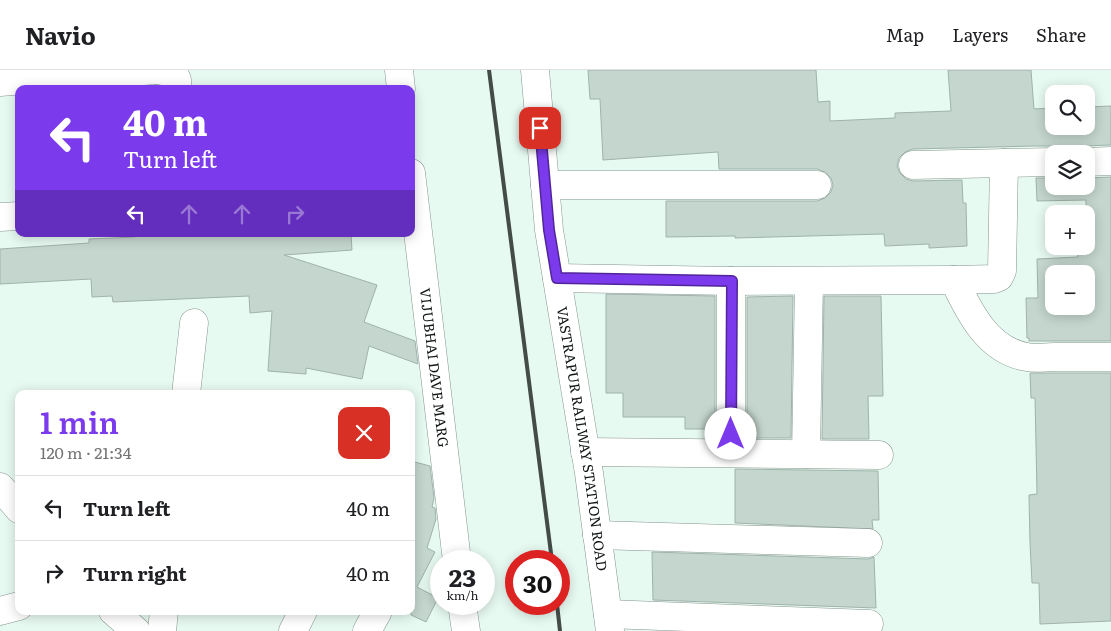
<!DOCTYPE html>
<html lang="en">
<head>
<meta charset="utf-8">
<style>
  body { margin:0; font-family:Literata,serif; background:#f6f6f6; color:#202124; height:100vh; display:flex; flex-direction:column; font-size:19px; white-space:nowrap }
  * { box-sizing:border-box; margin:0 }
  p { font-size:16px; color:#757577 }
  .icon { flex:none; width:28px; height:28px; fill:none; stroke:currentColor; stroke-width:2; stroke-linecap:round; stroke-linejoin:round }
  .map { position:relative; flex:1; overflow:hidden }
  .panel { position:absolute; left:15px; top:320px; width:400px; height:225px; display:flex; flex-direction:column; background:#fff; border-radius:10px; box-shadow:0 2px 12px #0003 }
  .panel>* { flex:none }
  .banner { position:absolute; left:15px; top:15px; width:400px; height:152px; border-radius:10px; box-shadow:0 2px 12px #0003; background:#7c3aed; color:#fff; overflow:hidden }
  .buttons { position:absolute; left:1045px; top:15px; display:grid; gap:10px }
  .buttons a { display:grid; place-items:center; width:50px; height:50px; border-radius:10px; background:#fff; box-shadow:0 2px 12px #0003; font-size:25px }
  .speed { position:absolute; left:430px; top:480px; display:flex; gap:10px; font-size:25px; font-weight:700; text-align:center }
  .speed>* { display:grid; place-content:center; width:65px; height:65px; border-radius:50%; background:#fff; box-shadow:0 2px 12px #0003; line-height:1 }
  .speed small { font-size:12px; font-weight:400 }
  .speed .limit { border:8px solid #d22; background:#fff; color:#111 }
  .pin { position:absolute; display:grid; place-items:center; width:42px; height:42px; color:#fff; margin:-21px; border-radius:10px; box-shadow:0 2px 8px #0006 }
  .me { position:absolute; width:55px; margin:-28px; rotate:0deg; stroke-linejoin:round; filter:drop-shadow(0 0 4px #0008) }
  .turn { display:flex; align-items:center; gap:18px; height:105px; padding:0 25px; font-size:22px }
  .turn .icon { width:65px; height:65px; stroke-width:2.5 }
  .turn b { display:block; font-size:35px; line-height:42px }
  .lanes { display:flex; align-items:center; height:48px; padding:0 25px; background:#0003; justify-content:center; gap:25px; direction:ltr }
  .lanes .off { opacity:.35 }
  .round { display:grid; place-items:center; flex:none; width:52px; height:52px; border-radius:10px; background:#f6f6f6 }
  .overview { display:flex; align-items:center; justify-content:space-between; height:85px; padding:0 25px }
  h1 { font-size:30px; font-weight:600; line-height:38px; color:#7c3aed }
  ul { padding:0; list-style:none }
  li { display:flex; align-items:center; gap:15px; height:65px; padding:0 25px; border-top:1px solid #e0e0e0 }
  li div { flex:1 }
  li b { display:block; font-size:19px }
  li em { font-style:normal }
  header { display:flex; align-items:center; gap:30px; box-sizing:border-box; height:70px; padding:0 25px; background:#fff; border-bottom:1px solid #e0e0e0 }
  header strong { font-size:24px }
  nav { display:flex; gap:28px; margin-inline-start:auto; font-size:18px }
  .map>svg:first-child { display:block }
  .building { fill:#c4d6ce; stroke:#a0b2a9; fill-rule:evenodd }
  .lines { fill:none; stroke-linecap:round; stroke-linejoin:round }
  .minor-casing { stroke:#84958d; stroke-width:29 }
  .minor { stroke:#fff; stroke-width:28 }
  .rail { stroke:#434c48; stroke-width:4 }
  .route-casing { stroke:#51269a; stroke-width:12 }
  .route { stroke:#7c3aed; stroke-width:9 }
  .labels { text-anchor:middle; stroke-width:4.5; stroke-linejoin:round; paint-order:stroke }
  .street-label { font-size:14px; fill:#101613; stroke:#fff }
</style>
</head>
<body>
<header>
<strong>Navio</strong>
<nav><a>Map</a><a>Layers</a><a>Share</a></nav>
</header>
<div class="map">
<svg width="1111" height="561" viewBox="0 0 1111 561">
  <rect width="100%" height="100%" fill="#e7faf1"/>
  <!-- building -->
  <path class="building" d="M588 0H816L818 32 830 31V51L895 48V43L951 41 948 0H1031L1034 39 1054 38V56H1086V37L1111 36V75L1085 76 1078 79 1073 84H1067L1062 79 1054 76H1035L913 79 905 82 899 88 897 96 900 103 906 109 913 111 962 110 963 133H966L967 176 929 178V174L885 176 884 164 735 168V166L666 167V131H817L825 128 831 122 833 115 831 108 825 102 817 99H719L718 82 603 90 600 29H590Z
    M1111 107V271H1029V268H1027L1026 228H1038L1037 189 1078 187 1077 176H1086V130L1037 131 1036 108H1054V116H1086V108ZM1054 204H1086V236H1054Z
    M134 164H351L352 180 284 185 377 215 364 252 415 271 418 294 369 276 362 309 306 298V304L268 301 272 241 250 243 249 226 113 232 112 226 92 227 91 209 0 214V179L89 173V169L135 167Z
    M606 224 715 226V359H685V347H623V323H606Z
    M793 226 791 368H747V227Z
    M824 226H881L883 326H868L869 369H822Z
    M1030 303H1111V551L1040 554 1039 513H1032L1030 473 1029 425 1037 424 1035 328H1031Z
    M411 391 430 396 434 428 432 437 435 438 436 449 427 478 435 482 417 517 438 528 426 552 411 545Z
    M735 399 878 401 879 450H872L873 459 735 453Z
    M652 482 868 489 874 487 876 538 653 530Z"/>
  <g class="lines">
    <defs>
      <g id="minor">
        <path d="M157 0 174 3 177 10V19"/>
        <path d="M399 0 401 19"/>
        <path id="s1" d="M535 0 549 160 589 403 610 561"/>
        <path d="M0 12 156 0"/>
        <path d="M1086 92 1111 91"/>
        <path d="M913 95 1054 92"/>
        <path id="s2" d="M411 103 457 491"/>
        <path d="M545 115H817"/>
        <path d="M0 147 19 146"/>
        <path d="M557 208 731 211 954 210C969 242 988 281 1027 287 1035 289 1045 287 1054 287 1073 287 1092 287 1111 287"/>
        <path d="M954 210 994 209 999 207 1002 201 1004 93"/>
        <path d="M186 324 194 253"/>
        <path d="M585 382 879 385"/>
        <path d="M731 383V211"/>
        <path d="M806 384 809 211"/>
        <path d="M0 417 19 439"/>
        <path d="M597 465 868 473"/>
        <path d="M462 534 466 561"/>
        <path d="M0 541 19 536"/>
        <path d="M113 541 136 561"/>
        <path d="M608 544 869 554"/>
        <path d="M162 561 164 541"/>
        <path d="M293 561 303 541"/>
        <path d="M367 561 378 541"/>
      </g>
    </defs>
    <!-- minor casing -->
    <use href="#minor" class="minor-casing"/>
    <!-- minor -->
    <use href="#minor" class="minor"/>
    <!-- rail -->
    <path class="rail" d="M489 0 552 491
      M557 534 560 561"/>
  </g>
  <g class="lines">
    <defs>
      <path id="route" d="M540 58 549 160 557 208 732 211 731 364"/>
    </defs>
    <!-- route casing -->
    <use href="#route" class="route-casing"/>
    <!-- route -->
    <use href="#route" class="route"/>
  </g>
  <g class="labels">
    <!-- street labels -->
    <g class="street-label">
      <text dy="5" stroke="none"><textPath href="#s2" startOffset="196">VIJUBHAI DAVE MARG</textPath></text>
      <text dy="5" stroke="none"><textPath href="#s1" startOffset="372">VASTRAPUR RAILWAY STATION ROAD</textPath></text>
    </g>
  </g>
</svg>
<div class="buttons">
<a><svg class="icon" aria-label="search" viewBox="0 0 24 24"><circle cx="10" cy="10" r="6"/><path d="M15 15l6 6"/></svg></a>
<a><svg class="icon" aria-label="layers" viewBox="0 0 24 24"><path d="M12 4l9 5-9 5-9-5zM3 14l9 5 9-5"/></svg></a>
<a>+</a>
<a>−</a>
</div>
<div class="speed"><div>23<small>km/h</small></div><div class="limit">30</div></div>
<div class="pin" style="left:540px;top:58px;background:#d93025"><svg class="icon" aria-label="arrive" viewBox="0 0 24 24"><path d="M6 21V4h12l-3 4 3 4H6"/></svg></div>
<svg class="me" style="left:731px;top:364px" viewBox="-20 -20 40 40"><circle r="19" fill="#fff"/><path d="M0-13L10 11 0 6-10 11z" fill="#7c3aed"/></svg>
<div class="banner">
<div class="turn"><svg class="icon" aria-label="left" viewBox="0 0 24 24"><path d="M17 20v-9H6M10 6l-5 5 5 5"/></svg><div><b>40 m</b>Turn left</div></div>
<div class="lanes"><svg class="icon" aria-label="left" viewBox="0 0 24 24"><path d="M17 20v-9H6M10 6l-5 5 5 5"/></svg><svg class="icon off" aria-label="ahead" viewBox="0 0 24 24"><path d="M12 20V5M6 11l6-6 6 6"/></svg><svg class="icon off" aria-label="ahead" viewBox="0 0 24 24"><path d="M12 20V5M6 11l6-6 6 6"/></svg><svg class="icon off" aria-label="right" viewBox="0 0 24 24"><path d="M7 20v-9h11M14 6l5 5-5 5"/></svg></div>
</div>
<section class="panel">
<div class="overview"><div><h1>1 min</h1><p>120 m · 21:34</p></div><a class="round" style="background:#d93025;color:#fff"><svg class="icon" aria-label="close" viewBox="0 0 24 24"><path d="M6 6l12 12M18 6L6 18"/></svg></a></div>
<ul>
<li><svg class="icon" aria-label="left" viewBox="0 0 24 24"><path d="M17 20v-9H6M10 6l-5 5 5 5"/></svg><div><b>Turn left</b></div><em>40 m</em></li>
<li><svg class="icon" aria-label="right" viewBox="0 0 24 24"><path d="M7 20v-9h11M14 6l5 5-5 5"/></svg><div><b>Turn right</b></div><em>40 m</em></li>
</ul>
</section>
</div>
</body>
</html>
